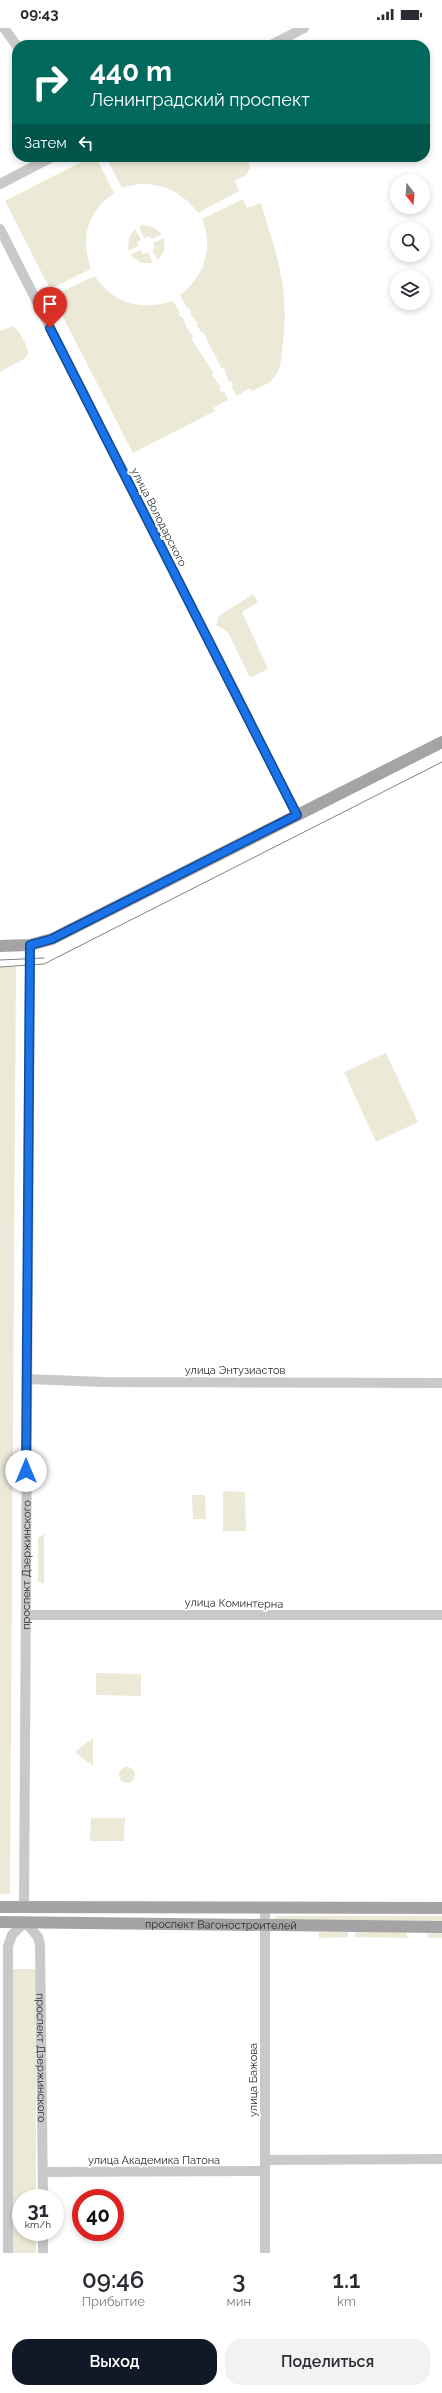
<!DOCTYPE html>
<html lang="ru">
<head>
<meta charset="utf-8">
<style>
  body { margin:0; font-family:Raleway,sans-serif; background:#f2f2f3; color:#2b2b33; height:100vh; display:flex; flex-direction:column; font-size:15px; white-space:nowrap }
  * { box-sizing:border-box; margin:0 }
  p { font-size:13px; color:#7c7c81 }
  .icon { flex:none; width:22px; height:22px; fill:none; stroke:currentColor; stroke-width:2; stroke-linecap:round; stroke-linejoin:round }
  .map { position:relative; height:2225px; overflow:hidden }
  .drawer { display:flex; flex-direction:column; background:#fff; flex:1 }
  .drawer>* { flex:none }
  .banner { position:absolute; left:12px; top:12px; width:418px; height:122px; border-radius:16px; box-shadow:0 2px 6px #0003; background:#00695c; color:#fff; overflow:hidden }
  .needle { width:26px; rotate:163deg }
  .buttons { position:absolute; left:390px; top:146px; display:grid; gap:8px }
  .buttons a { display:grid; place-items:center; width:40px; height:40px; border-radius:50%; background:#fff; box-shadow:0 2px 6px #0003; font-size:20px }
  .speed { position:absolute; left:12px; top:2161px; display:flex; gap:8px; font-size:20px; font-weight:700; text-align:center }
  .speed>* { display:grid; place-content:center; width:52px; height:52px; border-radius:50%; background:#fff; box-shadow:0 2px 6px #0003; line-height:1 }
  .speed small { font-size:10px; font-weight:400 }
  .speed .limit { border:6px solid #d22; background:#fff; color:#111 }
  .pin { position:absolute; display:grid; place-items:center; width:34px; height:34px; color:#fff; margin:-41px -17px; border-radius:50% 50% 50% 0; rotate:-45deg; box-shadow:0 0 4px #0007 }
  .pin .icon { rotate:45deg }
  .me { position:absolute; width:44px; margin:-22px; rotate:0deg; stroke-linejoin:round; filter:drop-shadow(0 0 3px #0008) }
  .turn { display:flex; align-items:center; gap:14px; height:84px; padding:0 12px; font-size:18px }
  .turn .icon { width:52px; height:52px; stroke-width:2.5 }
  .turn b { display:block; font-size:28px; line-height:34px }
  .then { display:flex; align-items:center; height:38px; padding:0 12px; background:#0003; gap:8px; font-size:15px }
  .eta { display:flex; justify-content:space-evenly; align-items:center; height:68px; text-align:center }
  .eta b { font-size:24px; font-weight:600; line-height:28px }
  .cta { display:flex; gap:8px; margin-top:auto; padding:8px 12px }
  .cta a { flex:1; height:46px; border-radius:16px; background:#111827; color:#fff; font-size:16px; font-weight:600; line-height:46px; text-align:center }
  .cta a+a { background:#f2f2f3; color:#2b2b33 }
  .status { display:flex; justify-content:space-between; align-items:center; height:28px; padding:0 20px; background:#fff; direction:ltr }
  .status svg { height:11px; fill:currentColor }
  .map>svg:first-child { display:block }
  .green { fill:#ece9d7 }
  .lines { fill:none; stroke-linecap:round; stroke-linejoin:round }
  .minor { stroke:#c9c9c9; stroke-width:10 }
  .major { stroke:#a4a4a4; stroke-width:12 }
  .tram { stroke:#818181; stroke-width:1 }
  .route-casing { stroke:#114b97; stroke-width:10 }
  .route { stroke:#1a73e8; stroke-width:7 }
  .labels { text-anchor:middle; stroke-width:4; stroke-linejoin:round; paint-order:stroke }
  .street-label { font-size:11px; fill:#2c2c2c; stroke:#fff }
</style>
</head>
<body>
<div class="status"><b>09:43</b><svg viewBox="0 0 49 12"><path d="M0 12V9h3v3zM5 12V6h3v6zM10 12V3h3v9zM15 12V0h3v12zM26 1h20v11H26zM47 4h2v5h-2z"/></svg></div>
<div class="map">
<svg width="442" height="2225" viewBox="0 0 442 2225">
  <rect width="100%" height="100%" fill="#fff"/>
  <!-- green -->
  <path class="green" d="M91 129H96L114 165C87 184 80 210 91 241L50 261 5 173Z
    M106 129H248L250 141 246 147 235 153 239 163 198 185C181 161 151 149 122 160Z
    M243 171 247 180 261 175C277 229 291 264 282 322 281 331 281 341 275 348 270 356 260 359 252 363L250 360 237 368 231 358 233 357 231 353 229 354 224 340 222 341 203 304H201L196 296 198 295 190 286 191 284 189 280H187L180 267C204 249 214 220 202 191Z
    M143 197 153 199 162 206 151 211 149 208 144 210 139 199Z
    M135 201 141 212 137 214 139 218 128 223 129 209Z
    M164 210 165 222 158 232 152 222 155 220 153 215Z
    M141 222 143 226 148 224 153 235H141L130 227Z
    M95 248C113 276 142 283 173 273L180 285 178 286 183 290 187 301H188L193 309 191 310 214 346 212 347 221 359 219 360 221 364 224 363 228 372 213 380 215 383 133 425 52 268Z
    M13 298C20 303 28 318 28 326L24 331 0 344V303Z
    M253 566 258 574 242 584 268 641 250 650 228 604 216 597 219 588Z
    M0 939H16L10 1866H0Z
    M386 1025 418 1094 376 1114 344 1044Z
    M223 1463 245 1464 246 1503H223Z
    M192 1467H205L206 1491H193Z
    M44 1506V1556L38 1553V1510Z
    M96 1645 141 1646V1668L96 1667Z
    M93 1710V1738L75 1724Z
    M119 1747a8 8 0 1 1 16 0a8 8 0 1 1-16 0Z
    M91 1790H125L124 1813H90Z
    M275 1888H442V1895L275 1896Z
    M348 1903V1909L319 1910V1904Z
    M357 1903 406 1904 408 1910 354 1909Z
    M442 1903V1910H428L427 1904Z
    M13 1941H36V2170H21V2204H36V2225H13Z"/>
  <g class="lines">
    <!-- minor -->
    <g class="minor">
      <path d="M4 0 17 18"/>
      <path d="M271 17 304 0"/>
      <path d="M0 156 52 129"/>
      <path d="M0 201 297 787"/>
      <path d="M27 1351 103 1354 442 1355"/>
      <path d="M26 1587H442"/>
      <path id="s1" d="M24 1879 30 917"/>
      <path d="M265 1879V2225"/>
      <path d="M265 2132 442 2131"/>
      <path d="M43 2144 265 2143"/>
      <path id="s2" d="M8 2225V1918L12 1907 25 1894 38 1909 40 1917 43 2170"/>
      <path d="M43 2225V2204"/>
    </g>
    <!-- major -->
    <g class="major">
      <path d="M0 918 30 917 52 911 442 714"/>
      <path d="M0 1879 442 1880"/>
      <path id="s3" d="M0 1894 442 1899"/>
    </g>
    <!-- tram -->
    <path class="tram" d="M0 932 44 930
      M0 939 44 936 442 734"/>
  </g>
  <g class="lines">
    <defs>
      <path id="route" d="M26 1443 30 917 52 911 297 787 50 300"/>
    </defs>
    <!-- route casing -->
    <use href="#route" class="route-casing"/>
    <!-- route -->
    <use href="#route" class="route"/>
  </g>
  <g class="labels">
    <!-- street labels -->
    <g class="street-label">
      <text transform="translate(159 489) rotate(63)" y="4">улица Володарского</text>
      <text x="235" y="1346">улица Энтузиастов</text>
      <text dy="4" stroke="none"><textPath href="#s1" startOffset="342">проспект Дзержинского</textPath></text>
      <text transform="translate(234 1575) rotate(1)" y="4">улица Коминтерна</text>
      <text dy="4" stroke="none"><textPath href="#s3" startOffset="221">проспект Вагоностроителей</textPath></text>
      <text dy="4" stroke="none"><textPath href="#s2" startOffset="478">проспект Дзержинского</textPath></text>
      <text transform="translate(253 2052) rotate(-90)" y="4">улица Бажова</text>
      <text x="154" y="2136">улица Академика Патона</text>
    </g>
  </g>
</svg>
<div class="buttons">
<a><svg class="needle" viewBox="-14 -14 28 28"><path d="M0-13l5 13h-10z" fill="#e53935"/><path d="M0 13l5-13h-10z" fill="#7c7c81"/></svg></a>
<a><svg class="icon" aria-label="search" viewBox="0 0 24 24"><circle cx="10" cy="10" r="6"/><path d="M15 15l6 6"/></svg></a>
<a><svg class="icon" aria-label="layers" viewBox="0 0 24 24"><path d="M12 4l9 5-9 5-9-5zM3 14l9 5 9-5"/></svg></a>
</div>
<div class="speed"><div>31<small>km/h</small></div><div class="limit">40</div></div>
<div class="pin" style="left:50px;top:300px;background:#d93025"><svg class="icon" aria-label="arrive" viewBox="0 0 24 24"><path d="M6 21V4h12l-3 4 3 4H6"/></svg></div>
<svg class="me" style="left:26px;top:1443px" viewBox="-20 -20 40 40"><circle r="19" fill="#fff"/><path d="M0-13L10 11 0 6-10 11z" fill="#1a73e8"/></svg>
<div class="banner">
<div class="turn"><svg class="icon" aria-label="right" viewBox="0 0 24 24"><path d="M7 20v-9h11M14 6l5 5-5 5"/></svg><div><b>440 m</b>Ленинградский проспект</div></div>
<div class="then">Затем<svg class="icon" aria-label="left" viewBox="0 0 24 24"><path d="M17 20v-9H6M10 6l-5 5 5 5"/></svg></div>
</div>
</div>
<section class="drawer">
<div class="eta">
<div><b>09:46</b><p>Прибытие</p></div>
<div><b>3</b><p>мин</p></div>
<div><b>1.1</b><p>km</p></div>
</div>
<div class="cta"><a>Выход</a><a>Поделиться</a></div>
</section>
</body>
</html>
